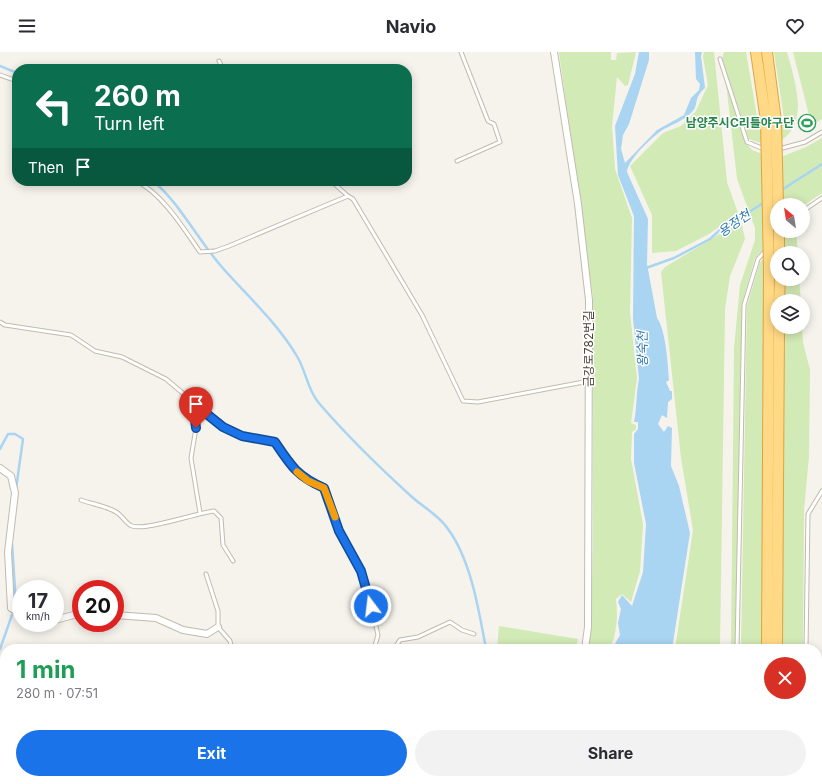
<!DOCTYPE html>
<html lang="en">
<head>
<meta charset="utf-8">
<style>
  body { margin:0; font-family:Inter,"Noto Sans KR",sans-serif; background:#f2f2f3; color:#2b2b33; height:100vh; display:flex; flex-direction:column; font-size:15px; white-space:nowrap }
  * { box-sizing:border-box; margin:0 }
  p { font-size:13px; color:#7c7c81 }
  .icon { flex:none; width:22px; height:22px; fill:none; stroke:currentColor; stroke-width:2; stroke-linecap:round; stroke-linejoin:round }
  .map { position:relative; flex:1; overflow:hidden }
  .side { position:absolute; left:0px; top:592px; width:822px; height:140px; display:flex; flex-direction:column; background:#fff; border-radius:16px 16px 0 0; box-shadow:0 2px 10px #0003 }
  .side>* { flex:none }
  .hud { position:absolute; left:12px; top:12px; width:400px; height:122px; border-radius:16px; box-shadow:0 2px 10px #0003; background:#0b6e4f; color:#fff; overflow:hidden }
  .needle { width:26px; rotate:330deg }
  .fabs { position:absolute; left:770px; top:146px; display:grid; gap:8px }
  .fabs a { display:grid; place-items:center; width:40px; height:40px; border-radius:50%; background:#fff; box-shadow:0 2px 10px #0003; font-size:20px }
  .speed { position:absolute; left:12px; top:528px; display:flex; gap:8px; font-size:20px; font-weight:700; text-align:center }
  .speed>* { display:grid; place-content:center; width:52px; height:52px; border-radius:50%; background:#fff; box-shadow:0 2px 10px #0003; line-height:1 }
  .speed small { font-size:10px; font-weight:400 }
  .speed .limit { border:6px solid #d22; background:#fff; color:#111 }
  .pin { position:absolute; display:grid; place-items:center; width:34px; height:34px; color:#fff; margin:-41px -17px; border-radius:50% 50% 50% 0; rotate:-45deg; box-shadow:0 0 4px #0007 }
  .pin .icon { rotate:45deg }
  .me { position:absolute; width:44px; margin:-22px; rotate:345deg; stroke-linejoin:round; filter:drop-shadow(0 0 3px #0008) }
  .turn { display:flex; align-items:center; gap:14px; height:84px; padding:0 16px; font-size:18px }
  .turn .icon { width:52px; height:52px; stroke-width:2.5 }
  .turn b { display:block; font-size:28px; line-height:34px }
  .then { display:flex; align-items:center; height:38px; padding:0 16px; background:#0003; gap:8px; font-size:15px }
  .round { display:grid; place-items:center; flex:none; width:42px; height:42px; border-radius:21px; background:#f2f2f3 }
  .head { display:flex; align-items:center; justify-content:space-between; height:68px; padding:0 16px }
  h1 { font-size:24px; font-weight:700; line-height:30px; color:#1e9e55 }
  .primary-button { display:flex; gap:8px; margin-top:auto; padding:8px 16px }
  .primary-button a { flex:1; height:46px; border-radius:24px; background:#1a73e8; color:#fff; font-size:16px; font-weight:700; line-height:46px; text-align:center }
  .primary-button a+a { background:#f2f2f3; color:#2b2b33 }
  header { display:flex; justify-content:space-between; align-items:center; height:52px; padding:0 16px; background:#fff; font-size:18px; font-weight:700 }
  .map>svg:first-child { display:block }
  .green { fill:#d2eab5 }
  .water { fill:#a9d4f2 }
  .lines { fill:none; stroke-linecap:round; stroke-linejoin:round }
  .stream { stroke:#a9d4f2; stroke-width:2.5 }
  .service-casing { stroke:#c2bbae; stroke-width:5 }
  .minor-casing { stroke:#c2bbae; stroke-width:8 }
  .trunk-casing { stroke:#e0a43c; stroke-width:12 }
  .service { stroke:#fff; stroke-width:3 }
  .minor { stroke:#fff; stroke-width:6 }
  .trunk { stroke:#ffd985; stroke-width:10 }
  .trunk-bridge-casing { stroke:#e0a43c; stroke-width:12; stroke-linecap:butt }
  .trunk-bridge { stroke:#ffd985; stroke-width:10 }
  .route-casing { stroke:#114b97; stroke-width:10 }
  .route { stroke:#1a73e8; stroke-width:7 }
  .slow { stroke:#f59e0b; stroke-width:7 }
  .labels { text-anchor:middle; stroke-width:3; stroke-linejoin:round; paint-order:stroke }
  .leisure-label { font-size:12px; font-weight:bold; fill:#27864d; stroke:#fff; text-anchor:end }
  .street-label { font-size:12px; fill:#4b4439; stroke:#fff }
  .water-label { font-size:13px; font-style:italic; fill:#2e7ab2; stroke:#fff }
</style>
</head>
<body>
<header><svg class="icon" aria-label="menu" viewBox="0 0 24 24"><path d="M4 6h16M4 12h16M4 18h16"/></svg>Navio<svg class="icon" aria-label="heart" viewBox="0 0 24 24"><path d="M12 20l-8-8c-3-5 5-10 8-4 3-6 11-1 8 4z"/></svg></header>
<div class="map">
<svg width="822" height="732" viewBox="0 0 822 732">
  <rect width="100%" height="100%" fill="#f6f3ec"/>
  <!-- green -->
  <path class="green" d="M559 0H611V8H616L617 1 636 0 628 33 625 34 617 25 612 74 615 117 632 166 630 260 637 326 631 371 636 373V377L632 380 631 407 643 472 640 519 631 550 622 542 616 547C618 565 617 580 610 597H587L591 579 593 486V245Z
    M704 0H714L727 130 738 161 709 182 676 199 652 201V163L630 114 663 81 681 74 696 59 708 33 703 5Z
    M724 0H746L758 70 784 67 774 0H787C792 17 797 35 798 52 798 83 778 100 749 87L722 7Z
    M793 0H822V67L813 72 811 71Z
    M726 31 745 90 752 98 776 107 806 95 822 86V141L803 154 777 153V179H779L755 206 742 251 735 597H731L734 296 740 233 755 188V176L737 127Z
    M741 169 745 187 730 224 725 257 720 597H675L693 478 681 406 661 220 665 215Z
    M793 179H796L798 201H777V227H799L801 249H777V275H802L803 290 810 318 809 404 804 458 803 597H741L747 254 760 210Z
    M499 574 578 587 576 597H497Z
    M485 727H548L547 732H484Z
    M558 727H606L605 732H557Z"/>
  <!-- water -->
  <path class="water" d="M639 0H649V8L629 72 623 83 621 97 625 111 657 78 684 63 691 46 699 38 700 32 696 27 695 0H702L701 4 705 36C692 47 700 53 691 61 682 69 674 72 664 77 653 84 628 107 627 120L648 167 647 212 657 266C666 278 668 313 669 328L666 330 670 339H672V347L668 350 667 366 662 363 658 372 664 380 668 374 672 376 671 414 679 434 690 481 672 597H612L620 583 618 571 621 557 618 550 622 543 632 554 643 520 646 472 634 411V382L638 377V370H634C637 355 636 341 639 327L633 267 634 164 618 123 615 74 635 22Z
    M610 727H659V732H610Z"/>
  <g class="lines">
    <!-- stream -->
    <path class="stream" d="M0 14 17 21
      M153 129C178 149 199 189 221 214 247 244 278 271 298 306 306 320 308 338 318 350 347 384 379 415 412 445 423 455 440 464 448 477 471 508 479 559 486 597
      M780 139 822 112
      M646 216 674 206 710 187 720 178 765 150
      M0 397 8 382H15L23 387 16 437
      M12 492 16 551
      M0 597 12 563
      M477 732 478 727"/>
    <defs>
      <path id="service" d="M720 7 747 90 764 97
        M219 9 223 17
        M0 23 17 29
        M779 97 805 90 822 80
        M457 109 500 90 494 72 488 69 461 0
        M136 129C162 141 184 177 200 200L215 199 229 194 348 144 353 147 422 263 463 349 478 350 589 329
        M331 129 348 144
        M803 159 822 146
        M0 270 5 273 71 283 95 299 122 305 166 327 223 375 242 384 275 390C291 414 297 424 324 436L339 479 361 519 368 539 378 583 374 597
        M193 351 196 376 191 406 200 461
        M81 448C92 452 106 454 116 460 122 463 126 472 132 474 146 479 196 461 214 459L221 466 223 493 233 509
        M206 522 218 559V575L230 589 232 597
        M394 597 400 588 418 585 450 570 462 578 474 582
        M737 597 744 253 758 207 766 198
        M806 597 808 462 822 439
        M261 727 262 732
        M362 727 367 732
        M807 727 808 732
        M291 732 292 727
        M725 732 726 727"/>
      <path id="minor" d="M554 0 578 152 589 248 588 575 585 597
        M0 416 11 424 15 441 8 500 11 556 21 562
        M115 563 156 566 183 578 207 582 218 575
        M55 568 81 561
        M552 732 553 727
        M739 732 745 727"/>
      <path id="trunk" d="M756 0 766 69
        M767 0 776 69
        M779 249 780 227
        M767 597 769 217
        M777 597 779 275
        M756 732 757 727
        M767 732 768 727"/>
    </defs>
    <!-- service casing -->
    <use href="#service" class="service-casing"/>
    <!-- minor casing -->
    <use href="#minor" class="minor-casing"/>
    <!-- trunk casing -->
    <use href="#trunk" class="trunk-casing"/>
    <!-- service -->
    <use href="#service" class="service"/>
    <!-- minor -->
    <use href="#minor" class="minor"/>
    <!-- trunk -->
    <use href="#trunk" class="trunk"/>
    <defs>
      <path id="trunk-bridge" d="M766 69 769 217
        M776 69 778 153
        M779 179V201"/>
    </defs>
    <!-- trunk-bridge casing -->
    <use href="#trunk-bridge" class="trunk-bridge-casing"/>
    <!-- trunk-bridge -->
    <use href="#trunk-bridge" class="trunk-bridge"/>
  </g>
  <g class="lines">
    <defs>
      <path id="route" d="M196 376 193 351 223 375 242 384 275 390C291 414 297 424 324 436L339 479 361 519 371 554"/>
    </defs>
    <!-- route casing -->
    <use href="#route" class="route-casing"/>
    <!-- route -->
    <use href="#route" class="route"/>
    <!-- slow -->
    <path class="slow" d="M297 420 308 429 324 436 335 465"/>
  </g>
  <!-- icons -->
  <defs>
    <symbol id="stadium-ring" viewBox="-11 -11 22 22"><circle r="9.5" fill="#fff" stroke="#2e9e5b" stroke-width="1.5"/><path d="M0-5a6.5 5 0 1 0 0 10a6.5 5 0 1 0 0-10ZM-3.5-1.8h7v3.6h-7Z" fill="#2e9e5b"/></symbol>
  </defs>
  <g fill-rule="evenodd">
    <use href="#stadium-ring" x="797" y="61" width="20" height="20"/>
  </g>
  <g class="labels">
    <!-- leisure labels -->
    <g class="leisure-label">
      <text x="794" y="75">남양주시C리틀야구단</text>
    </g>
    <!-- street labels -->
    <g class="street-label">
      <text transform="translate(589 297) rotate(-90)" y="4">금강로782번길</text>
    </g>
    <!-- water labels -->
    <g class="water-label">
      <text transform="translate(734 171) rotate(-34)" y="5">용정천</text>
      <text transform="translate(642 297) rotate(-91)" y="5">왕숙천</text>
    </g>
  </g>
</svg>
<div class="fabs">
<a><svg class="needle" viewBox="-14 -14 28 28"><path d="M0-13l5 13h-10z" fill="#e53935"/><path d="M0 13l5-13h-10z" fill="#7c7c81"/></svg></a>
<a><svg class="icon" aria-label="search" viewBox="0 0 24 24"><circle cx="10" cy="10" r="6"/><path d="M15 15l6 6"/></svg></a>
<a><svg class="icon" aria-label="layers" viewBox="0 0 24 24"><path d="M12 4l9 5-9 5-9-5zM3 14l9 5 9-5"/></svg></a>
</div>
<div class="speed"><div>17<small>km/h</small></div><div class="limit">20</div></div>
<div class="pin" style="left:196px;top:376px;background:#d93025"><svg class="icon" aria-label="arrive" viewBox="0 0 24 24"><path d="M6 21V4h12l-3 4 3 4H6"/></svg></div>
<svg class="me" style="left:371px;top:554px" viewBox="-20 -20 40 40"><circle r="17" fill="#1a73e8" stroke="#fff" stroke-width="3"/><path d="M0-11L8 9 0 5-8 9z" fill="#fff"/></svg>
<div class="hud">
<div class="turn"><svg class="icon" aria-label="left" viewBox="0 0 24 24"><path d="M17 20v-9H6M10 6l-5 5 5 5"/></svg><div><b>260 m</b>Turn left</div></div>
<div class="then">Then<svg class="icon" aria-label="arrive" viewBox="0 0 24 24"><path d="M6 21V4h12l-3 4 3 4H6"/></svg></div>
</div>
<section class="side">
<div class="head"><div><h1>1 min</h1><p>280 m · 07:51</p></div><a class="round" style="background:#d93025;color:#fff"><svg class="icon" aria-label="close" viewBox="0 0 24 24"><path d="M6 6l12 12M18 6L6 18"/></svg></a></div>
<div class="primary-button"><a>Exit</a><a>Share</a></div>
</section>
</div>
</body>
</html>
